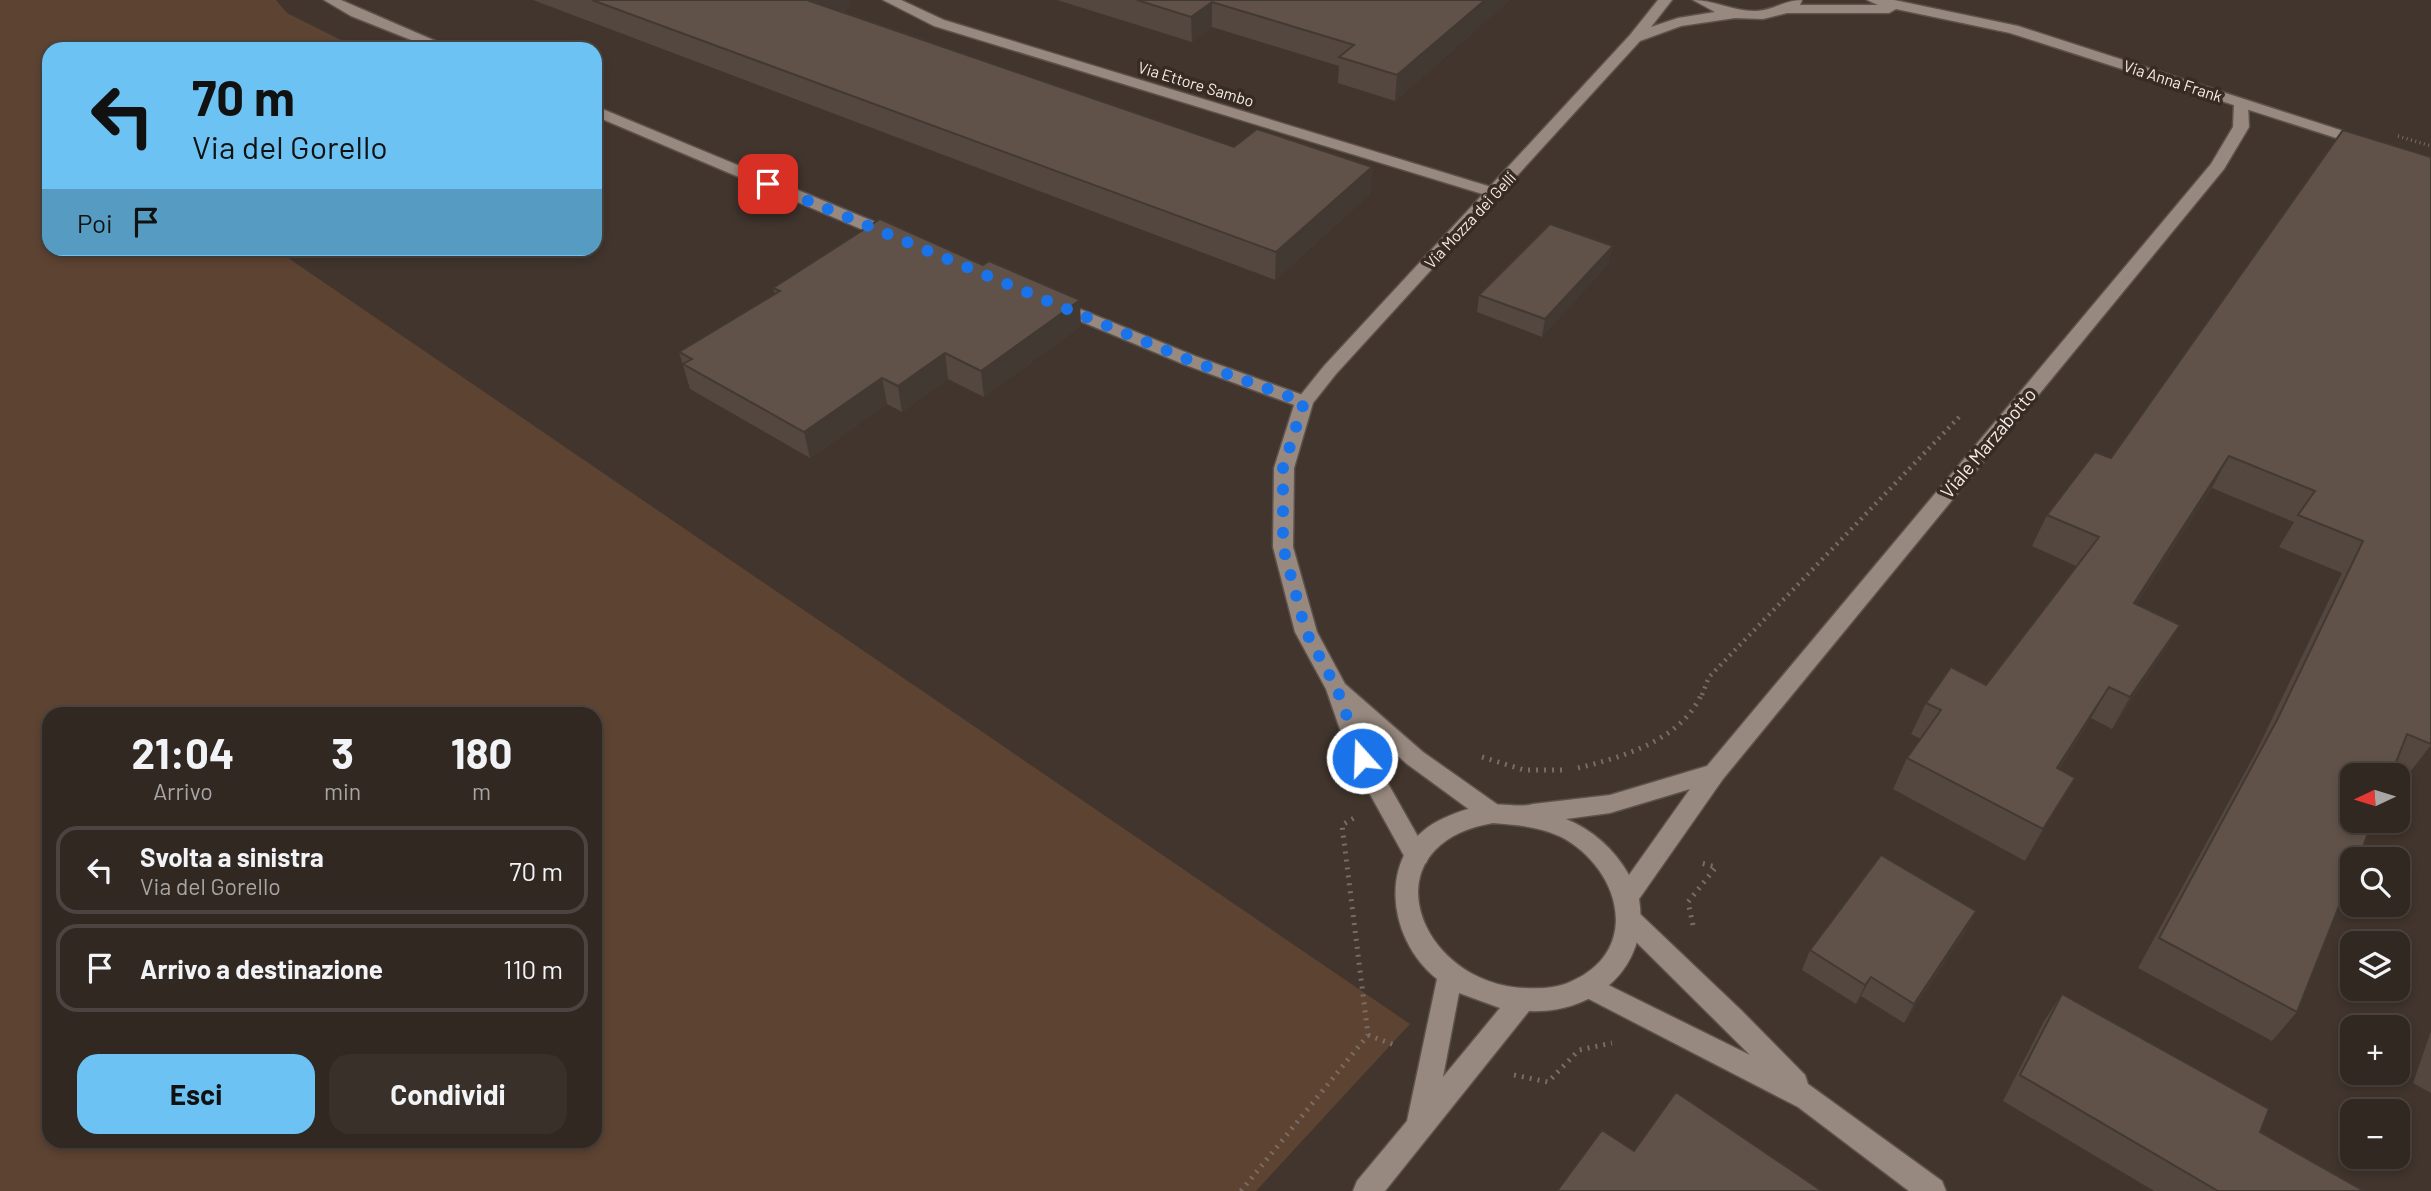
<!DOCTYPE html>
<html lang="it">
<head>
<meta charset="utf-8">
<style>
  body { margin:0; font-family:Barlow,sans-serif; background:#39302a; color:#f1f3f6; height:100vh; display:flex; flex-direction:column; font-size:26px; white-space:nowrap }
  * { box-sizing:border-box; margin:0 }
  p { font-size:23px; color:#a8a6a5 }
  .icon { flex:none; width:38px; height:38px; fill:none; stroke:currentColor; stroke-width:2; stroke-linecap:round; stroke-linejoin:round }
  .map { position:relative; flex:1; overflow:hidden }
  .drawer { position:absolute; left:42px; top:707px; width:560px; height:441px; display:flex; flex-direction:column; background:#312822; border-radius:21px; box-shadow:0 4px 10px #0003,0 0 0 2px #4c4440 }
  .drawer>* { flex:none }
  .guide { position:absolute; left:42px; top:42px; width:560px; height:214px; border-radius:21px; box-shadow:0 4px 10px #0003,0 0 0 2px #4c4440; background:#6cc3f3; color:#111; overflow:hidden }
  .needle { width:46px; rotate:266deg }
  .fabs { position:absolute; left:2340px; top:763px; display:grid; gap:14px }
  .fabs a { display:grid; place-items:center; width:70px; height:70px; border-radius:14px; background:#312822; box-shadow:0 4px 10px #0003,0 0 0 2px #4c4440; font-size:35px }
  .pin { position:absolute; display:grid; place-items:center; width:60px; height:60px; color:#fff; margin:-30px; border-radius:14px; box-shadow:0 4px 10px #0006 }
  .me { position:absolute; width:77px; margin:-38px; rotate:340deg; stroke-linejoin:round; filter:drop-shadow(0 0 5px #0008) }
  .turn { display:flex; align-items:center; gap:24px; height:147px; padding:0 35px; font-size:32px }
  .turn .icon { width:91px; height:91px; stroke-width:2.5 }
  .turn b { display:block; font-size:49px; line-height:60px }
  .then { display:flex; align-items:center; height:66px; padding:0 35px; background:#0003; gap:14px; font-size:26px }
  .eta { display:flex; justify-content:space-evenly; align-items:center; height:119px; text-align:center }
  .eta b { font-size:42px; font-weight:700; line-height:49px }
  .action { display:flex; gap:14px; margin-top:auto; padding:14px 35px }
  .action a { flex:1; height:80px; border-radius:21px; background:#6cc3f3; color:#111; font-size:28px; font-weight:700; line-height:80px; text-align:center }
  .action a+a { background:#39302a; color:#f1f3f6 }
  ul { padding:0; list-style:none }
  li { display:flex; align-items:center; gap:21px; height:88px; margin:0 14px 10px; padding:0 21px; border:4px solid #4c4440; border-radius:21px }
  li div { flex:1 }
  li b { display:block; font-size:26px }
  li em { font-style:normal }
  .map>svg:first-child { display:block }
  .green { fill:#5d4332; fill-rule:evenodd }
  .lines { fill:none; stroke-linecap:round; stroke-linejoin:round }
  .minor-casing { stroke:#5d524b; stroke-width:3 }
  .tertiary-casing { stroke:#5d524b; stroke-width:3 }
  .path-far2 { stroke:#786d65; stroke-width:3.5; stroke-dasharray:1 3.5; stroke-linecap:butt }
  .path-far1 { stroke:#786d65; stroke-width:4.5; stroke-dasharray:2 5; stroke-linecap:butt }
  .path { stroke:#786d65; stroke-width:5; stroke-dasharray:2 6; stroke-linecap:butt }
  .minor { fill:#97897f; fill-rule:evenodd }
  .tertiary { fill:#97897f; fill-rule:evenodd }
  .wall { fill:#53473f }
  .shaded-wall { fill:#433933 }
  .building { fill:#605249; stroke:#433933; stroke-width:2 }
  .route { stroke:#1a73e8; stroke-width:12; stroke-dasharray:0 21.6 }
  .labels { text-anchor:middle; stroke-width:7; stroke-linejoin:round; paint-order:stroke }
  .far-street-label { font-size:16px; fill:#f4ece6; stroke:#372b23 }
  .street-label { font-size:19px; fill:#f4ece6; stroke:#372b23 }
</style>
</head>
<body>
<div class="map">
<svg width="2431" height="1191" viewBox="0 0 2431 1191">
  <rect width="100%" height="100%" fill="#41352d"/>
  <!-- green -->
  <path class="green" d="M0 0H276L287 13 359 49H49V248L275 249 1410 1024 1256 1191H0ZM49 714H595V1141H49Z"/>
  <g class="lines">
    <defs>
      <path id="minor" d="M324 0H341L454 49H434L351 16Z
        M883 0H901L944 20 1501 190 1503 193 1495 198 1489 196 934 26Z
        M2241 100 2248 104 2249 127 2224 169 1723 779 1639 899C1650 967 1595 1014 1529 1011L1385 1191H1353L1357 1181 1407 1121 1437 979C1385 938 1376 848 1444 818 1459 811 1475 806 1491 805 1506 803 1519 808 1533 804L1610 795 1707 766 2211 164 2233 127 2234 104ZM1690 789 1629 875C1614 849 1593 830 1566 819L1610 813ZM1493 823C1518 825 1543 827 1565 839 1621 872 1641 950 1572 981 1558 988 1540 989 1525 988 1418 984 1365 845 1493 823ZM1459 993 1500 1008 1443 1077Z
        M595 106 899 232 901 236 893 241 887 240 595 116Z
        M1055 299 1195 356 1311 398 1313 402 1311 406H1297L1183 364 1049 308 1046 304 1049 300Z"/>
      <path id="tertiary" d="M1658 0H1672L1651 27 1678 18 1715 12 1693 0C1714 0 1732 11 1754 11 1772 11 1785 0 1802 0L1800 5H1878L1867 0H1894L2018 26 2371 140 2374 143 2371 146H2361L2010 33 1896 9 1889 13H1787L1763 19 1735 18 1681 26 1640 41 1336 374 1313 403 1294 468 1293 547 1317 632 1345 684 1423 752 1501 807 1505 814 1501 821 1493 823 1485 821 1407 764 1361 723 1373 757 1429 856 1426 863 1417 866 1408 863 1350 758 1326 689 1295 632 1273 547 1274 468 1295 402 1324 366 1630 35Z
        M1630 909 1639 913 1741 1010 1805 1075 1808 1084 1942 1181 1946 1191H1909L1798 1107 1581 995 1577 987 1581 979 1590 976 1750 1055 1621 927 1617 920 1621 913Z"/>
    </defs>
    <!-- minor casing -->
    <use href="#minor" class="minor-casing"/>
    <!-- tertiary casing -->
    <use href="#tertiary" class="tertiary-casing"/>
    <!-- path-far2 -->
    <path class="path-far2" d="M2398 136 2431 146"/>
    <!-- path-far1 -->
    <path class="path-far1" d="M1702 695 1709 677 1962 414"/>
    <!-- path -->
    <path class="path" d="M1482 757 1524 770H1562
      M1578 768C1623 757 1682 740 1702 693
      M1693 925 1688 902 1716 867 1697 862
      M1368 1035 1397 1046
      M1514 1075 1548 1082 1579 1050 1612 1043
      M1241 1191 1368 1035 1342 825 1354 818"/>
    <!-- minor -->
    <use href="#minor" class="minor"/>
    <!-- tertiary -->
    <use href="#tertiary" class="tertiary"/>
  </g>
  <!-- wall -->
  <path class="wall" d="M533 0H850L851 6 841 12 1234 147 1372 167 1370 194 1275 280Z
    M1057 0H1510L1395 101 1338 83 1339 66 1212 27 1192 42Z
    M2431 157V745L2407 776 2393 770 2297 1012 2272 1041 2138 968 2256 752 2342 573 2279 547 2294 522 2212 488 2136 604 2180 625 2161 656 2112 729 2091 718 2059 769 2075 778 2025 861 1893 789 1907 758 1921 739 1911 734 1926 703 1986 685 2076 566 2032 546 2047 515 2111 458Z
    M1609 263 1542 337 1477 312 1479 295Z
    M983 265 1081 326 984 397 948 379 902 412 887 404 810 458 690 389 679 352 775 294 773 288Z
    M1966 931 1904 1023 1861 996 1856 1004 1802 970 1810 950Z
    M2062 994 2260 1132 2364 1191H2154L2003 1101 2044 1021Z
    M2431 1031V1093L2413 1083Z"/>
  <!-- shaded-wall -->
  <path class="shaded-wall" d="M812 0H850L851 6 815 26 810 1Z
    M1485 0H1510L1395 101 1397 75Z
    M1212 2V27L1192 42 1191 17Z
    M1372 167 1370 194 1275 280 1276 252Z
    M1613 246 1609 263 1542 337 1545 319Z
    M1080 300 1081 326 984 397 981 371Z
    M945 353 948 379 902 412 898 386Z
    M882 378 887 404 810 458 804 432Z
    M2229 456 2212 488 2116 634 2134 603Z
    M2180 625 2161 656 2112 729 2130 697Z
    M2109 687 2091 718 2039 800 2057 768Z
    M2075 778 2057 809 2025 861 2043 829Z
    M1976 911 1966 931 1904 1023 1914 1004Z
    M1871 977 1861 996 1856 1004 1865 985Z"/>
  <!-- building -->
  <path class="building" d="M592 0H812L810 1 1234 147 1257 129 1372 167 1276 252Z
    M1137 0H1485L1397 75 1339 57 1354 45 1212 2 1191 17Z
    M2343 130 2431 157V744L2407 734 2391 775H2352V821H2373L2358 859H2352V873L2297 1012 2159 938 2277 720 2363 541 2298 515 2315 491 2229 456 2134 603 2180 625 2130 697 2109 687 2057 768 2075 778 2043 829 1907 758 1941 710 1926 703 1951 667 1986 685 2099 537 2047 515 2095 452 2111 458Z
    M880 219 983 265 989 261 1080 300 981 371 945 353 898 386 882 378 804 432 683 364 692 359 679 352 780 291 773 288Z
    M1550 224 1613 246 1545 319 1479 295Z
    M1881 855 1976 911 1914 1004 1871 977 1865 985 1810 950Z
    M2062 994 2269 1109 2260 1132 2364 1191H2218L2020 1075Z
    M1676 1092 1822 1191H1557L1602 1130 1634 1151Z"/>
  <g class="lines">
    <!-- route -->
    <path class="route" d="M768 184 1189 360 1304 402 1283 468V547L1306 632 1337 689 1362 758"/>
  </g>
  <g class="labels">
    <!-- far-street labels -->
    <g class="far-street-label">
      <text transform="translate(2173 81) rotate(18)" y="6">Via Anna Frank</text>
      <text transform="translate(1196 84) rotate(17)" y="6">Via Ettore Sambo</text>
      <text transform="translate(1470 220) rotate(-47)" y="6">Via Mozza dei Gelli</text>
    </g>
    <!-- street labels -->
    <g class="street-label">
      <text transform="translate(1988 443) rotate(-50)" y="7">Viale Marzabotto</text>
    </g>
  </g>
</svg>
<div class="fabs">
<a><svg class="needle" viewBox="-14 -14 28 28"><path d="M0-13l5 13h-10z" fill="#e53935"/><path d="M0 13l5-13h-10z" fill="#a8a6a5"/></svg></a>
<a><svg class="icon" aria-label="search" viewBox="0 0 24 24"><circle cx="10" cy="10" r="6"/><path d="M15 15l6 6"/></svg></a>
<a><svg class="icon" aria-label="layers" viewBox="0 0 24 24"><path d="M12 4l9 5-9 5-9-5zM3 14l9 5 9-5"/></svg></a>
<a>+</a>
<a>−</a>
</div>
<div class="pin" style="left:768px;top:184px;background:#d93025"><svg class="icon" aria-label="arrive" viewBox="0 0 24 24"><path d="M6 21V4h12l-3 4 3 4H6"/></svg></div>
<svg class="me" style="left:1362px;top:758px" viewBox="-20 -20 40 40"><circle r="17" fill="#1a73e8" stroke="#fff" stroke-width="3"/><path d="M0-11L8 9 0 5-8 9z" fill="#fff"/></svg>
<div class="guide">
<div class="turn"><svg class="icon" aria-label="left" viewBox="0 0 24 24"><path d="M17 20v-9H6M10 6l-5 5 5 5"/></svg><div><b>70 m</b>Via del Gorello</div></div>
<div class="then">Poi<svg class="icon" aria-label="arrive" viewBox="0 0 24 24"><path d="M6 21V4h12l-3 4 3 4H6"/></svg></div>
</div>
<section class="drawer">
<div class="eta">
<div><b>21:04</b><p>Arrivo</p></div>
<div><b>3</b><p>min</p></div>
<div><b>180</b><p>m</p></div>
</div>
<ul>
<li><svg class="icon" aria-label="left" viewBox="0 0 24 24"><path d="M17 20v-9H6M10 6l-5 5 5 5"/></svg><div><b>Svolta a sinistra</b><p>Via del Gorello</p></div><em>70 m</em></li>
<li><svg class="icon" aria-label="arrive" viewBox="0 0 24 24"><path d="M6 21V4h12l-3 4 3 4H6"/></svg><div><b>Arrivo a destinazione</b></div><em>110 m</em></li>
</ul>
<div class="action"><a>Esci</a><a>Condividi</a></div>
</section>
</div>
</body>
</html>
